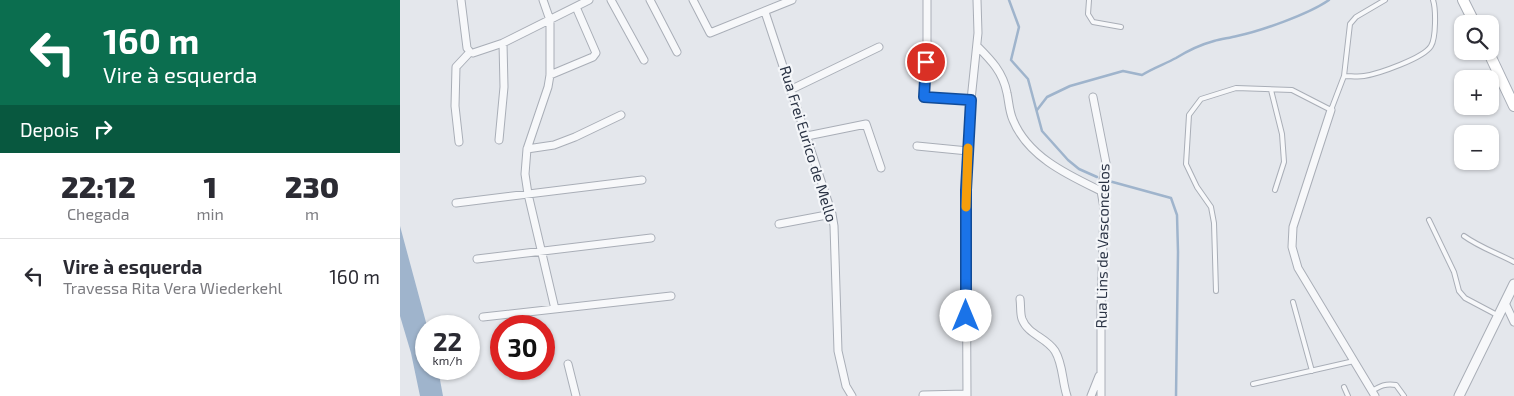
<!DOCTYPE html>
<html lang="pt">
<head>
<meta charset="utf-8">
<style>
  body { margin:0; font-family:"Exo 2",sans-serif; background:#f7f7f7; color:#2b2b33; height:100vh; display:flex; flex-direction:column; font-size:19px; white-space:nowrap }
  * { box-sizing:border-box; margin:0 }
  p { font-size:16px; color:#7c7c81 }
  .icon { flex:none; width:28px; height:28px; fill:none; stroke:currentColor; stroke-width:2; stroke-linecap:round; stroke-linejoin:round }
  .map { position:relative; flex:1; overflow:hidden }
  .side { display:flex; flex-direction:column; background:#fff; width:400px }
  .side>* { flex:none }
  .hud { background:#0b6e4f; color:#fff; overflow:hidden }
  .buttons { position:absolute; left:1054px; top:15px; display:grid; gap:10px }
  .buttons a { display:grid; place-items:center; width:45px; height:45px; border-radius:10px; background:#fff; box-shadow:0 1px 4px #0004; font-size:25px }
  .speed { position:absolute; left:15px; top:315px; display:flex; gap:10px; font-size:25px; font-weight:700; text-align:center }
  .speed>* { display:grid; place-content:center; width:65px; height:65px; border-radius:50%; background:#fff; box-shadow:0 1px 4px #0004; line-height:1 }
  .speed small { font-size:12px; font-weight:400 }
  .speed .limit { border:8px solid #d22; background:#fff; color:#111 }
  .pin { position:absolute; display:grid; place-items:center; width:42px; height:42px; color:#fff; margin:-21px; border:2px solid #fff; border-radius:50%; box-shadow:0 1px 5px #0007 }
  .me { position:absolute; width:55px; margin:-28px; rotate:0deg; stroke-linejoin:round; filter:drop-shadow(0 0 4px #0008) }
  .turn { display:flex; align-items:center; gap:18px; height:105px; padding:0 20px; font-size:22px }
  .turn .icon { width:65px; height:65px; stroke-width:2.5 }
  .turn b { display:block; font-size:35px; line-height:42px }
  .then { display:flex; align-items:center; height:48px; padding:0 20px; background:#0003; gap:10px; font-size:19px }
  .eta { display:flex; justify-content:space-evenly; align-items:center; height:85px; text-align:center }
  .eta b { font-size:30px; font-weight:800; line-height:35px }
  ul { padding:0; list-style:none }
  li { display:flex; align-items:center; gap:15px; height:75px; padding:0 20px; border-top:1px solid #e1e1e2 }
  li div { flex:1 }
  li b { display:block; font-size:19px }
  li em { font-style:normal }
  main { display:flex; flex:1; min-height:0 }
  .map>svg:first-child { display:block }
  .water { fill:#9fb4cc }
  .lines { fill:none; stroke-linecap:round; stroke-linejoin:round }
  .stream { stroke:#9fb4cc; stroke-width:2.5 }
  .service-casing { stroke:#a9aeb7; stroke-width:6 }
  .minor-casing { stroke:#a9aeb7; stroke-width:9 }
  .tertiary-casing { stroke:#a9aeb7; stroke-width:11 }
  .secondary-casing { stroke:#a9aeb7; stroke-width:12 }
  .service { stroke:#f7f8fa; stroke-width:4 }
  .minor { stroke:#f7f8fa; stroke-width:7 }
  .tertiary { stroke:#f7f8fa; stroke-width:9 }
  .secondary { stroke:#fff; stroke-width:10 }
  .route-casing { stroke:#114b97; stroke-width:12 }
  .route { stroke:#1a73e8; stroke-width:9 }
  .slow { stroke:#f59e0b; stroke-width:9 }
  .labels { text-anchor:middle; stroke-width:4.5; stroke-linejoin:round; paint-order:stroke }
  .street-label { font-size:15px; fill:#2b3445; stroke:#f4f6f9 }
</style>
</head>
<body>
<main>
<section class="side">
<div class="hud">
<div class="turn"><svg class="icon" aria-label="left" viewBox="0 0 24 24"><path d="M17 20v-9H6M10 6l-5 5 5 5"/></svg><div><b>160 m</b>Vire à esquerda</div></div>
<div class="then">Depois<svg class="icon" aria-label="right" viewBox="0 0 24 24"><path d="M7 20v-9h11M14 6l5 5-5 5"/></svg></div>
</div>
<div class="eta">
<div><b>22:12</b><p>Chegada</p></div>
<div><b>1</b><p>min</p></div>
<div><b>230</b><p>m</p></div>
</div>
<ul>
<li><svg class="icon" aria-label="left" viewBox="0 0 24 24"><path d="M17 20v-9H6M10 6l-5 5 5 5"/></svg><div><b>Vire à esquerda</b><p>Travessa Rita Vera Wiederkehl</p></div><em>160 m</em></li>
</ul>
</section>
<div class="map">
<svg width="1114" height="396" viewBox="0 0 1114 396">
  <rect width="100%" height="100%" fill="#e4e7ec"/>
  <!-- water -->
  <path class="water" d="M0 226 27 326 26 369H38L43 396H20L11 353 0 316Z"/>
  <g class="lines">
    <!-- stream -->
    <path class="stream" d="M609 0 619 27 611 60 628 79 642 131 668 160 679 169 697 177
      M637 110 647 97 670 86 723 71 742 75C753 68 765 64 776 58 789 50 799 45 814 41 821 39 829 38 837 36 861 31 909 14 929 0
      M709 181 771 198 777 215 778 252 776 396"/>
    <defs>
      <path id="service" d="M689 0 688 14 693 22 721 27
        M944 76C951 76 958 77 964 76 978 74 1024 58 1031 46 1036 38 1036 9 1033 0
        M871 90 882 134 884 162 875 190
        M1029 220 1054 272 1059 291 1065 298 1099 316
        M1064 236C1079 247 1097 253 1114 262
        M816 291 814 223 811 207 797 187 786 164 789 115 801 99 836 88 892 90 931 110 944 76 950 24 956 17 985 0
        M893 302 912 371
        M853 384 954 361
        M944 387 948 396
        M972 391C980 386 986 383 996 385L1004 396"/>
      <path id="minor" d="M61 0 67 48 70 52 73 53 103 43 189 0
        M143 0 150 20V75L148 87 127 149 125 174 128 194 155 309
        M211 0 244 60
        M250 0 277 52
        M293 0 310 33 392 0
        M527 0V44L523 97 571 100
        M365 12 432 214 434 226 438 351 446 386 452 396
        M577 46C591 60 603 72 607 93 609 102 609 111 613 120 628 157 668 175 701 191
        M150 75 193 57 196 53 176 7
        M392 89 479 47
        M693 97 706 163 701 191 704 208 701 309V396
        M931 110 893 227 892 247 898 268 975 396
        M407 136 466 124 481 168
        M99 140 104 87 103 43
        M59 142 55 106 56 67 70 52
        M517 146 568 151
        M127 149 154 145 175 137 221 115
        M56 203 242 180
        M379 224 432 214
        M77 259 251 238
        M620 299C621 306 620 313 622 319 628 335 646 337 655 351 663 364 662 381 667 396
        M1105 303 1114 322
        M83 317 271 296
        M168 364 176 396
        M523 395 567 394
        M567 396 566 189 571 100 578 33 577 0
        M691 396 699 376"/>
      <path id="tertiary" d="M1059 396 1114 284"/>
      <path id="secondary" d="M1063 0 1075 24
        M1088 51 1114 106"/>
    </defs>
    <!-- service casing -->
    <use href="#service" class="service-casing"/>
    <!-- minor casing -->
    <use href="#minor" class="minor-casing"/>
    <!-- tertiary casing -->
    <use href="#tertiary" class="tertiary-casing"/>
    <!-- secondary casing -->
    <use href="#secondary" class="secondary-casing"/>
    <!-- service -->
    <use href="#service" class="service"/>
    <!-- minor -->
    <use href="#minor" class="minor"/>
    <!-- tertiary -->
    <use href="#tertiary" class="tertiary"/>
    <!-- secondary -->
    <use href="#secondary" class="secondary"/>
  </g>
  <g class="lines">
    <defs>
      <path id="route" d="M526 62 524 97 571 100 566 190V316"/>
    </defs>
    <!-- route casing -->
    <use href="#route" class="route-casing"/>
    <!-- route -->
    <use href="#route" class="route"/>
    <!-- slow -->
    <path class="slow" d="M566 207 568 148"/>
  </g>
  <g class="labels">
    <!-- street labels -->
    <g class="street-label">
      <text transform="translate(408 144) rotate(73)" y="5">Rua Frei Eurico de Mello</text>
      <text transform="translate(703 246) rotate(-89)" y="5">Rua Lins de Vasconcelos</text>
    </g>
  </g>
</svg>
<div class="buttons">
<a><svg class="icon" aria-label="search" viewBox="0 0 24 24"><circle cx="10" cy="10" r="6"/><path d="M15 15l6 6"/></svg></a>
<a>+</a>
<a>−</a>
</div>
<div class="speed"><div>22<small>km/h</small></div><div class="limit">30</div></div>
<div class="pin" style="left:526px;top:62px;background:#d93025"><svg class="icon" aria-label="arrive" viewBox="0 0 24 24"><path d="M6 21V4h12l-3 4 3 4H6"/></svg></div>
<svg class="me" style="left:566px;top:316px" viewBox="-20 -20 40 40"><circle r="19" fill="#fff"/><path d="M0-13L10 11 0 6-10 11z" fill="#1a73e8"/></svg>
</div>
</main>
</body>
</html>
